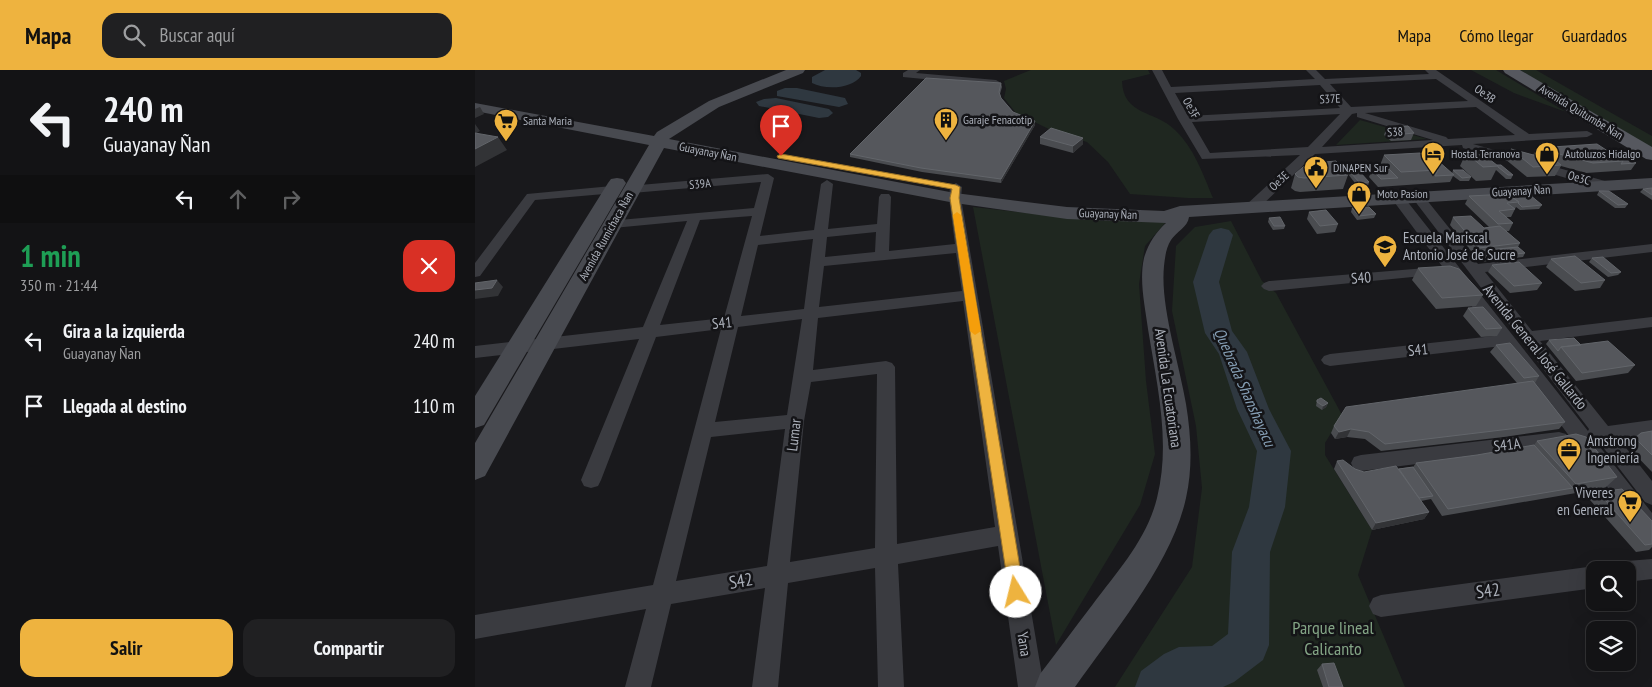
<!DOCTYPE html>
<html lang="es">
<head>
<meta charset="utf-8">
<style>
  body { margin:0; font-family:"PT Sans Narrow",sans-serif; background:#202022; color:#f1f3f6; height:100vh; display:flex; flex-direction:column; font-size:19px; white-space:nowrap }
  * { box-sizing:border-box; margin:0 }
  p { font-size:16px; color:#9d9ea0 }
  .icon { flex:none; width:28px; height:28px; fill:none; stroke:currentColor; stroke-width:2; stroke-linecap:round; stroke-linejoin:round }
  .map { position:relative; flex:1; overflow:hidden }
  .side { display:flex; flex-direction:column; background:#131315; width:475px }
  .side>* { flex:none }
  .top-card { background:#131315; color:#f1f3f6; overflow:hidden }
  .tools { position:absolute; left:1111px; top:491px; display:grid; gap:10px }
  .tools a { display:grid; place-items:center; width:50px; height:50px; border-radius:10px; background:#131315; box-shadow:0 5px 20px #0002,0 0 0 1px #323234; font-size:25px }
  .pin { position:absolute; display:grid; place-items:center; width:42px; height:42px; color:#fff; margin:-51px -21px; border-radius:50% 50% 50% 0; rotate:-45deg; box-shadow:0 0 5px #0007 }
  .pin .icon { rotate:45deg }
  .me { position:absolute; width:55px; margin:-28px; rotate:351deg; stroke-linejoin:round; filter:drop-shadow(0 0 4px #0008) }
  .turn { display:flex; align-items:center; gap:18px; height:105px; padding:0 20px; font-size:22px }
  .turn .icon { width:65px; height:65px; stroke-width:2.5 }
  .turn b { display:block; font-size:35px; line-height:42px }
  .lanes { display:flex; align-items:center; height:48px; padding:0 20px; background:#0003; justify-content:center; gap:25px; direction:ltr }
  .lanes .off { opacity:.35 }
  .round { display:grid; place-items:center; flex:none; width:52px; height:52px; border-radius:15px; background:#202022 }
  .headline { display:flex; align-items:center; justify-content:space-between; height:85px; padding:0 20px }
  h1 { font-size:30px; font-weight:600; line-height:38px; color:#1e9e55 }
  .cta { display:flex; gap:10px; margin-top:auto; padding:10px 20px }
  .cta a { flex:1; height:58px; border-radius:15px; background:#eeb33f; color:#111; font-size:20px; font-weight:600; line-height:58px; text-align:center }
  .cta a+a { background:#202022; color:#f1f3f6 }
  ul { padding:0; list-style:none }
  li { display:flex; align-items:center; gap:15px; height:65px; padding:0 20px }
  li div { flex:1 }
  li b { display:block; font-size:19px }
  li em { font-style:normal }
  header { display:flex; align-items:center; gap:30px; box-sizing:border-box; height:70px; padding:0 25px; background:#eeb33f; color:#111 }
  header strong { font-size:24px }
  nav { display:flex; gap:28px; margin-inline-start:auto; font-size:18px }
  .search { width:350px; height:45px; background:#202022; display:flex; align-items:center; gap:12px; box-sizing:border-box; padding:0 18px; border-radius:15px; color:#9d9ea0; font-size:19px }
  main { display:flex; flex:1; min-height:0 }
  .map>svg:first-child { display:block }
  .green { fill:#1f2720 }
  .water { fill:#2f3840 }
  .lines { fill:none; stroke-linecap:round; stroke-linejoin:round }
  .river { fill:#2f3840; fill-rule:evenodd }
  .street { fill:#3a3b40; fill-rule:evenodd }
  .secondary { fill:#484a50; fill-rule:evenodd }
  .primary { fill:#56585f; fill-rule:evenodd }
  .wall { fill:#4a4c50 }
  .shaded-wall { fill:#323336 }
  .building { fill:#55575c; stroke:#62656a }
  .route { fill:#eeb33f; stroke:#9b7429 }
  .slow { fill:#f59e0b }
  .labels { text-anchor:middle; stroke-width:5; stroke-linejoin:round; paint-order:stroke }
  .far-street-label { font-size:12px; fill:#acb1bb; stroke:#141417 }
  .far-poi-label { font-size:12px; fill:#acb1bb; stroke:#141417; text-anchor:start }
  .poi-label { font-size:15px; fill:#acb1bb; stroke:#141417; text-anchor:start }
  .street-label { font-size:15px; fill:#acb1bb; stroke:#141417 }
  .water-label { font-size:16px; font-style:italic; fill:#859eb4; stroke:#141417 }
  .near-street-label { font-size:18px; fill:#acb1bb; stroke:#141417 }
  .near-park-label { font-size:18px; fill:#84a586; stroke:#141417 }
</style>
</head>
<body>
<header>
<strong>Mapa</strong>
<div class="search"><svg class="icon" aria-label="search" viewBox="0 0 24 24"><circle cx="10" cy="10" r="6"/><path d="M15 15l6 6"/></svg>Buscar aquí</div>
<nav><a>Mapa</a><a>Cómo llegar</a><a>Guardados</a></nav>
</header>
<main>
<section class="side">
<div class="top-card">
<div class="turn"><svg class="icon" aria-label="left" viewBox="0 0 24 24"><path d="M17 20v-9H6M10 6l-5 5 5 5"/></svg><div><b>240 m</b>Guayanay Ñan</div></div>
<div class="lanes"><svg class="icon" aria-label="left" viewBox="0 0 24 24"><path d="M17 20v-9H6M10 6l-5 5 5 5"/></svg><svg class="icon off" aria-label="ahead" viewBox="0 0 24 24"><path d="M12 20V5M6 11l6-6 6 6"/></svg><svg class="icon off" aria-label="right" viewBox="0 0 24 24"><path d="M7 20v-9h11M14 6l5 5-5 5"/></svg></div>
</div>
<div class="headline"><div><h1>1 min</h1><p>350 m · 21:44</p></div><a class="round" style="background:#d93025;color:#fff"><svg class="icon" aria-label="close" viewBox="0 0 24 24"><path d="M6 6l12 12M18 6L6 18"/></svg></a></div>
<ul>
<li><svg class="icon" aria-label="left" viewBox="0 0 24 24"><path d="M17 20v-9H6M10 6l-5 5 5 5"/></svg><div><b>Gira a la izquierda</b><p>Guayanay Ñan</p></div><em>240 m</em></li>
<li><svg class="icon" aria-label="arrive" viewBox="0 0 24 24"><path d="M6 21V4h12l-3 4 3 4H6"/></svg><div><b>Llegada al destino</b></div><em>110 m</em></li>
</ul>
<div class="cta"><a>Salir</a><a>Compartir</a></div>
</section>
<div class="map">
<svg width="1177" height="617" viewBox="0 0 1177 617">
  <rect width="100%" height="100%" fill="#19191c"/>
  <!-- green -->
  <path class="green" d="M556 0H673L675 4 647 11C648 46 680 40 700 60 719 78 728 104 738 128H713L655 124 633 92 612 72 582 63 541 43 529 28 531 19 529 11Z
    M996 0H1021L1091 42 1039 23Z
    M1045 0H1061L1177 66V79Z
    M885 50 952 69 861 75Z
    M498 137 587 147 691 152 670 176 664 214 671 311 680 384 665 435 581 575Z
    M756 151 787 211 801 223 867 345 850 373V385L897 460 883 505 930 617H640L717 497 727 418 721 356 697 241 701 176 720 157Z"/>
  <!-- water -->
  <path class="water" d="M350 0H381L386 3V6C377 19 350 20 337 13V7Z
    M310 18H322L370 28 373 34 364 37 302 26V21Z
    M301 28 354 39 358 43 353 47 344 48 284 36 281 32 289 29Z"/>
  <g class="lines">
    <!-- river -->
    <path class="river" d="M746 158 754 160 758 165 744 212 757 261 772 282 794 339 816 381 810 437 795 482 794 575 788 590 759 612 748 617H660L666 601 689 584 704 577 737 576 753 564 757 482 774 437 782 381 762 339 744 284 730 263 718 212 734 165 738 160Z"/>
    <!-- street -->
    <path class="street" d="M433 0H445L441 3 521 10 526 13 521 16 428 7V3Z
      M677 0H687L696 17 840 9 831 0H841L850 9 954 4 950 0H961L1054 64 1112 61 1118 64 1112 67 998 74 1137 113 1139 116 1137 119H1129L988 78 987 75 840 84 781 141H771L770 138 771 135 825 85 727 89 703 49ZM961 9 993 31 876 37 855 14ZM845 15 865 38 713 46 700 23ZM1001 37 1040 65 973 69 971 67 890 43ZM882 43V47L958 70 847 77 877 44ZM865 44 833 77 735 83 717 52Z
      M293 104 299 108 285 166 339 160 346 114 352 110 358 114 353 159 402 154 404 127 406 124H414L416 127 414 181 480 174 474 128 475 117 481 113 487 117 486 128 569 617H543L523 476 423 494 429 617H403L400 498 313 513 303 617H277L290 518 196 534 176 617H150L171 539 0 569V545L178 515 246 259 181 267 126 410 123 416 116 418 109 416 106 410 164 269 0 288V276L168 257 212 151 138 158 133 157 131 154 133 151 279 138 286 112 157 123 151 119 153 116ZM277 146 249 248 185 255 225 150ZM401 162 400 182 350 187 352 167ZM338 169 329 239 266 246 283 175ZM481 183 487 221 344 237 349 196ZM488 231 520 457 422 474 420 297 417 293 411 291 338 300 343 248ZM327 249 312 345 240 352 263 257ZM402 304 400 478 315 492 329 351 336 312ZM310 359 292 496 201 511 236 367Z
      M137 116 143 120 141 123 60 130 5 206 0 207V193L52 124Z
      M943 123 947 124 1003 194 1177 174V182L1010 202 1057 261 1177 247V257L1065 271 1133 356 1177 350V364L1144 369 1177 411V435L1170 432 1124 372H1121L1177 443V468L1169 466 1027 276 855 296 849 294 846 290 849 286 855 284 1019 266 917 129 923 125 928 126 1113 361 1114 359 939 130 937 127 939 124Z
      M963 197 968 198 970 201 968 204 794 221 789 219 786 216 789 213 794 211Z
      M1084 362 1091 364 1094 369 1091 374 1084 376 886 401 879 399 876 393 879 387 886 385Z
      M1177 489V509L1152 512V500H1142L1144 495 1152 491Z
      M1120 496 1128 500H1120V518L906 547 898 544 894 536 898 528 906 525Z"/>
    <!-- secondary -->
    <path class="secondary" d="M311 0H330L328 3 244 37 194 69 480 123 592 137 689 141 705 136 1177 108V118L714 147C713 157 701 162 696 170 691 178 690 187 689 196 685 236 704 292 711 334 716 365 718 397 711 428 697 493 638 563 600 617H560L565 604C583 581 600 557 618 534 642 502 672 469 682 428 696 372 682 315 673 259 670 236 664 211 669 188 673 174 681 162 691 153L592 149 480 133 189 78 10 406 0 410V373L174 75 0 41V33L179 66 182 62 234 31Z
      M142 108 148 109 151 113 9 355 0 358V326L133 113 136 109Z"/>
    <!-- primary -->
    <path class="primary" d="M1028 0H1045L1177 77V90L1171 89 1030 3Z"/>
  </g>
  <!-- wall -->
  <path class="wall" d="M526 13 527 17 525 24 526 28 538 42 560 51V55L526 113 447 102 375 87V84Z
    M911 59 939 63 936 70 916 71 909 65Z
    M565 67 608 68V74L598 83 565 74Z
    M1062 78 1138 84 1161 93 1156 100 1111 103 1086 96 1080 106 1052 107 1030 89 1036 79 1058 85Z
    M991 83 1022 95 1038 105 1036 109H1031L1021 100 1016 110 1001 111 985 96Z
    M909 85 953 90 977 104 978 100 996 107 994 111H985L978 106 975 112 903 117 894 107 897 100 905 99 904 98Z
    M874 101 894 112 893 116 883 117 873 104Z
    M820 104 873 105 868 119 825 122 820 121 816 118Z
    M1177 118V130L1165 122 1168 119Z
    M1124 121 1153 134 1150 138H1140L1122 125Z
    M994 126 1037 127 1067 135 1064 139 1045 140 1041 137 1036 147H1031L1038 153 1034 161H1031L1045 173 1043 177 1050 183 1048 187 1005 192 975 155 978 147 1009 158 1014 157 990 134Z
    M877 138 901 144 899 148 882 150 876 142Z
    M834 142 863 154 860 162 842 164 832 149Z
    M794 148 810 156 809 159 798 160 793 152Z
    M1117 188 1146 202 1143 205 1133 207 1114 192Z
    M1076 189 1130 210 1125 218 1100 221 1071 197Z
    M1017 195 1067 213 1062 220 1035 223 1013 202Z
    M943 198 1008 225 1001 236 961 239 937 210Z
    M993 238 1027 258 1022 266 1006 267 988 246Z
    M1074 270 1160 295 1153 303 1101 311 1071 274Z
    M1021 275 1064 306 1060 313 1090 352 1084 359 1029 367 906 381 890 369 872 367 860 369 856 363 859 356 1042 313 1015 282Z
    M842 330 853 333 851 337 847 340 841 336Z
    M1177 361V402L1152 376 1160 368Z
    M1062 371 1142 407 1130 418 967 446 956 429 946 431 954 442 949 449 897 460 859 399 862 391 880 399 889 402 938 397 941 393 1002 385 1059 375Z
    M1123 422 1177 451V477L1174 480 1161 482 1115 430Z
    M847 594 868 617H848L842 600Z"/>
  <!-- shaded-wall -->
  <path class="shaded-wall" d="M5 37 9 44 0 48V39Z
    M560 51V55L526 113V109Z
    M0 54 5 61 0 64Z
    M23 67 32 80 0 97V79Z
    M608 68V74L598 83V76Z
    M22 210 28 217 23 226 0 229V220Z
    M853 333 851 337 847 340 848 336Z
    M876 359 872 367 860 369 864 362Z
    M954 442 949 449 897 460 901 453Z"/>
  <!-- building -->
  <path class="building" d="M451 8 526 13 524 22 526 28 538 42 560 51 526 109 446 98 375 84Z
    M933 56 939 63 919 65 911 59Z
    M576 58 608 68 598 76 565 67Z
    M0 63 23 67 0 79Z
    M1122 74 1148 91 1118 93 1062 78Z
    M1036 79 1081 91 1086 95 1058 97Z
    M945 83 963 100 926 102 909 85Z
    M991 83 1009 85 1023 96 1008 97Z
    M1146 83 1161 93 1146 94 1148 91 1138 84Z
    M837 89 840 93 861 91 873 105 829 108 823 107 820 104Z
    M953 90H962L979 105 960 106 963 100Z
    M1022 95H1026L1038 105H1033L1023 97V96Z
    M914 99 923 108 906 109 897 100Z
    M883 100 894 112 885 113 874 101Z
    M978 100H988L996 107 987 108Z
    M1177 118V125L1168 119Z
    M1124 121H1134L1153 134 1143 135Z
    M1033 124 1044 132 1032 133 1040 139 1024 141 1038 153 1023 154 994 126Z
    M1055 125 1067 135 1047 137 1043 133 1044 132 1037 127Z
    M894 137 901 144 884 146 877 138Z
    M851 140 863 154 845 156 834 142Z
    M996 146 1009 158 1025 156 1045 173 1004 178 978 147Z
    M805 147 810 156H799L794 148Z
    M1043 177 1050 183 1007 188 1002 181Z
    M1100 186 1130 210 1106 213 1076 189Z
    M1128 187 1146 202 1136 203 1117 188Z
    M1044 192 1067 213 1039 216 1017 195Z
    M975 196 984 199 1008 225 967 228 943 198Z
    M22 210 17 218 0 220V213Z
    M1008 237 1027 258 1011 259 993 238Z
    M1099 268 1106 275 1086 277 1083 281 1074 270Z
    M1133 271 1160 295 1107 303 1086 277Z
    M1035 273 1064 306 1049 308 1021 275Z
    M1058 311 1090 352 1035 359 910 374 894 362 876 359 864 362 859 356 871 337Z
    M846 328 853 333 848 336 842 332V330Z
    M1177 361V385L1160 368 1166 363Z
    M1101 364 1111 367 1142 407 1101 414 1062 371Z
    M1059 375 1098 418 973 439 941 393 1002 385Z
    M868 390 880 399 889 402 921 396 954 442 901 453 862 391Z
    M938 397 958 426 944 428 924 399Z
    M1147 419 1177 451V474L1170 475 1123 422Z
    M859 593 868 617H854L847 594Z"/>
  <!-- route -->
  <path class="route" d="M306 84 481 115 485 117 484 128 549 522 546 527 541 529 536 527 534 522 475 128 477 119 303 88 302 86Z"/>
  <!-- slow -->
  <path class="slow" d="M482 142 486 145 506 261 500 265 495 261 478 145Z"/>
  <!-- icons -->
  <defs>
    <symbol id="building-pin" viewBox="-11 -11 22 30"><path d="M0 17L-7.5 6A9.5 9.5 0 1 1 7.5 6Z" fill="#eeb33f" stroke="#141417"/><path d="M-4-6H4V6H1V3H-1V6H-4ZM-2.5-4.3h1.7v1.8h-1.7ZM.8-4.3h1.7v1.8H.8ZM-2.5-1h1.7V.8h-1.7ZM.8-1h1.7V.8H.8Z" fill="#111"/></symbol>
    <symbol id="supermarket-pin" viewBox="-11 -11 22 30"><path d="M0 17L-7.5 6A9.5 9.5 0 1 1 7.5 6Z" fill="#eeb33f" stroke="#141417"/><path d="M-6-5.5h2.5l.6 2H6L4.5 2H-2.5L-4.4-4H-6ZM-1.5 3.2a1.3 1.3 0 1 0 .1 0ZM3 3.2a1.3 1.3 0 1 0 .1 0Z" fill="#111"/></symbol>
    <symbol id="hotel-pin" viewBox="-11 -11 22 30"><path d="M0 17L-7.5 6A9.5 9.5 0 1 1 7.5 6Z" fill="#eeb33f" stroke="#141417"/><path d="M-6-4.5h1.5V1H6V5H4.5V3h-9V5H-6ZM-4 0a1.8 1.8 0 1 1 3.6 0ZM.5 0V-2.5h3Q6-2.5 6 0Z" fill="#111"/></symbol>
    <symbol id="shop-pin" viewBox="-11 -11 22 30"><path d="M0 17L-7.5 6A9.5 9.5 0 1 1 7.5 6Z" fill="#eeb33f" stroke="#141417"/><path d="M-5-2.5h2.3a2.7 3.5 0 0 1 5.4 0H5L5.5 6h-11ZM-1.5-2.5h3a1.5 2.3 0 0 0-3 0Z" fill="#111"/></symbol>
    <symbol id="civic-pin" viewBox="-11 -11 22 30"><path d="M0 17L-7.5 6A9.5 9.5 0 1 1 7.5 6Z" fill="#eeb33f" stroke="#141417"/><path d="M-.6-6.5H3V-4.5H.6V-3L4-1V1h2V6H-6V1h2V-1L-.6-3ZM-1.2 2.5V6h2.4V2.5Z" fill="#111"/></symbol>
    <symbol id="school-pin" viewBox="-11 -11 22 30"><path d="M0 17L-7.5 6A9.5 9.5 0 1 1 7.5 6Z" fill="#eeb33f" stroke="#141417"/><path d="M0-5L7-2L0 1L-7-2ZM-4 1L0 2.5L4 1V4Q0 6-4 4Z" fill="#111"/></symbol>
    <symbol id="office-pin" viewBox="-11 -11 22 30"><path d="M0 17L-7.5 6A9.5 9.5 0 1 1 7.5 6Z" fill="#eeb33f" stroke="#141417"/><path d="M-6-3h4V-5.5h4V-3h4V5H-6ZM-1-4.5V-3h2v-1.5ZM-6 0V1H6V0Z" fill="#111"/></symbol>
  </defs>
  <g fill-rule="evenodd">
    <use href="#building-pin" x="457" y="36" width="28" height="38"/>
    <use href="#supermarket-pin" x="17" y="37" width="28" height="38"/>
    <use href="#hotel-pin" x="944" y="70" width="28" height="38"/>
    <use href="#shop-pin" x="1058" y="70" width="28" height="38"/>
    <use href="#civic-pin" x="827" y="84" width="28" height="38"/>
    <use href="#shop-pin" x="870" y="110" width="28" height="38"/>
    <use href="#school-pin" x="896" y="163" width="28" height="38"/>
    <use href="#office-pin" x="1080" y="366" width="28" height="38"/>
    <use href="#supermarket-pin" x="1141" y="418" width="28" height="38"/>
  </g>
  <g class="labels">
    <!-- far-street labels -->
    <g class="far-street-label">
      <text transform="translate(1010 24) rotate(35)" y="4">Oe3B</text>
      <text transform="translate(855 29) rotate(-3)" y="4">S37E</text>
      <text transform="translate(716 38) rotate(61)" y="4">Oe3F</text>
      <text transform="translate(1106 42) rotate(31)" y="4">Avenida Quitumbe Ñan</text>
      <text transform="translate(920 62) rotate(-3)" y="4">S38</text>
      <text transform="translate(233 82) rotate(11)" y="4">Guayanay Ñan</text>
      <text transform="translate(1104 108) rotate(16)" y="4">Oe3C</text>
      <text transform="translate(804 111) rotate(-43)" y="4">Oe3E</text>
      <text transform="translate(225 114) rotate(-5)" y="4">S39A</text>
      <text transform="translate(1046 121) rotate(-3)" y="4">Guayanay Ñan</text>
      <text transform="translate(633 144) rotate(2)" y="4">Guayanay Ñan</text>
      <text transform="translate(131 166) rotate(-61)" y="4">Avenida Rumichaca Ñan</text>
    </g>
    <!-- far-poi labels -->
    <g class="far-poi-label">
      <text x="488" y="54">Garaje Fenacotip</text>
      <text x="48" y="55">Santa Maria</text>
      <text x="976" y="88">Hostal Terranova</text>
      <text x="1090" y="88">Autoluzos Hidalgo</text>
      <text x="858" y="102">DINAPEN Sur</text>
      <text x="902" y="128">Moto Pasion</text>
    </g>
    <!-- poi labels -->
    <g class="poi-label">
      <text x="928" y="173">Escuela Mariscal<tspan x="928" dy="17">Antonio José de Sucre</tspan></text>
      <text x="1112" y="376">Amstrong<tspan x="1112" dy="17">Ingeniería</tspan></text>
      <text x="1138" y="428" text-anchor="end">Viveres<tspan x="1138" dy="17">en General</tspan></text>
    </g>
    <!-- street labels -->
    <g class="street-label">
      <text transform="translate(886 208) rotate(-5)" y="5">S40</text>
      <text transform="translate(247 253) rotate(-6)" y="5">S41</text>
      <text transform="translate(1060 277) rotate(51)" y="5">Avenida General José Gallardo</text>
      <text transform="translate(943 280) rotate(-6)" y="5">S41</text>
      <text transform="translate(693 318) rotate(82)" y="5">Avenida La Ecuatoriana</text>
      <text transform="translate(319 365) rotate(-83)" y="5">Lumar</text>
      <text transform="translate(1032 375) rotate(-7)" y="5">S41A</text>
      <text transform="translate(549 574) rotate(81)" y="5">Yana</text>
    </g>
    <!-- water labels -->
    <g class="water-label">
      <text transform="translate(770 317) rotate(66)" y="6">Quebrada Shanshayacu</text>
    </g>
    <!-- near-street labels -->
    <g class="near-street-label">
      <text transform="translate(266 511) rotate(-10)" y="6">S42</text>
      <text transform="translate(1013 521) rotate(-8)" y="6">S42</text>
    </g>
    <!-- near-park labels -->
    <g class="near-park-label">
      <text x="858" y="564">Parque lineal<tspan x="858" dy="21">Calicanto</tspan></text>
    </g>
  </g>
</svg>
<div class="tools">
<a><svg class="icon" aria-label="search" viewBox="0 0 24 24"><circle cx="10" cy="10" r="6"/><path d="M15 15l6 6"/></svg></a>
<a><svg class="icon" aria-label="layers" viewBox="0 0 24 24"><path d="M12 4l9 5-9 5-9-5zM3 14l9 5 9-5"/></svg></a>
</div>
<div class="pin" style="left:306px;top:86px;background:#d93025"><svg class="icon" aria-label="arrive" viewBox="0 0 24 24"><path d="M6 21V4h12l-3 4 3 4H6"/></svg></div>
<svg class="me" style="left:541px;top:522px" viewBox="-20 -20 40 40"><circle r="19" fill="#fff"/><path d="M0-13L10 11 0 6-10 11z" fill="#eeb33f"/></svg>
</div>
</main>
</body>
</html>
